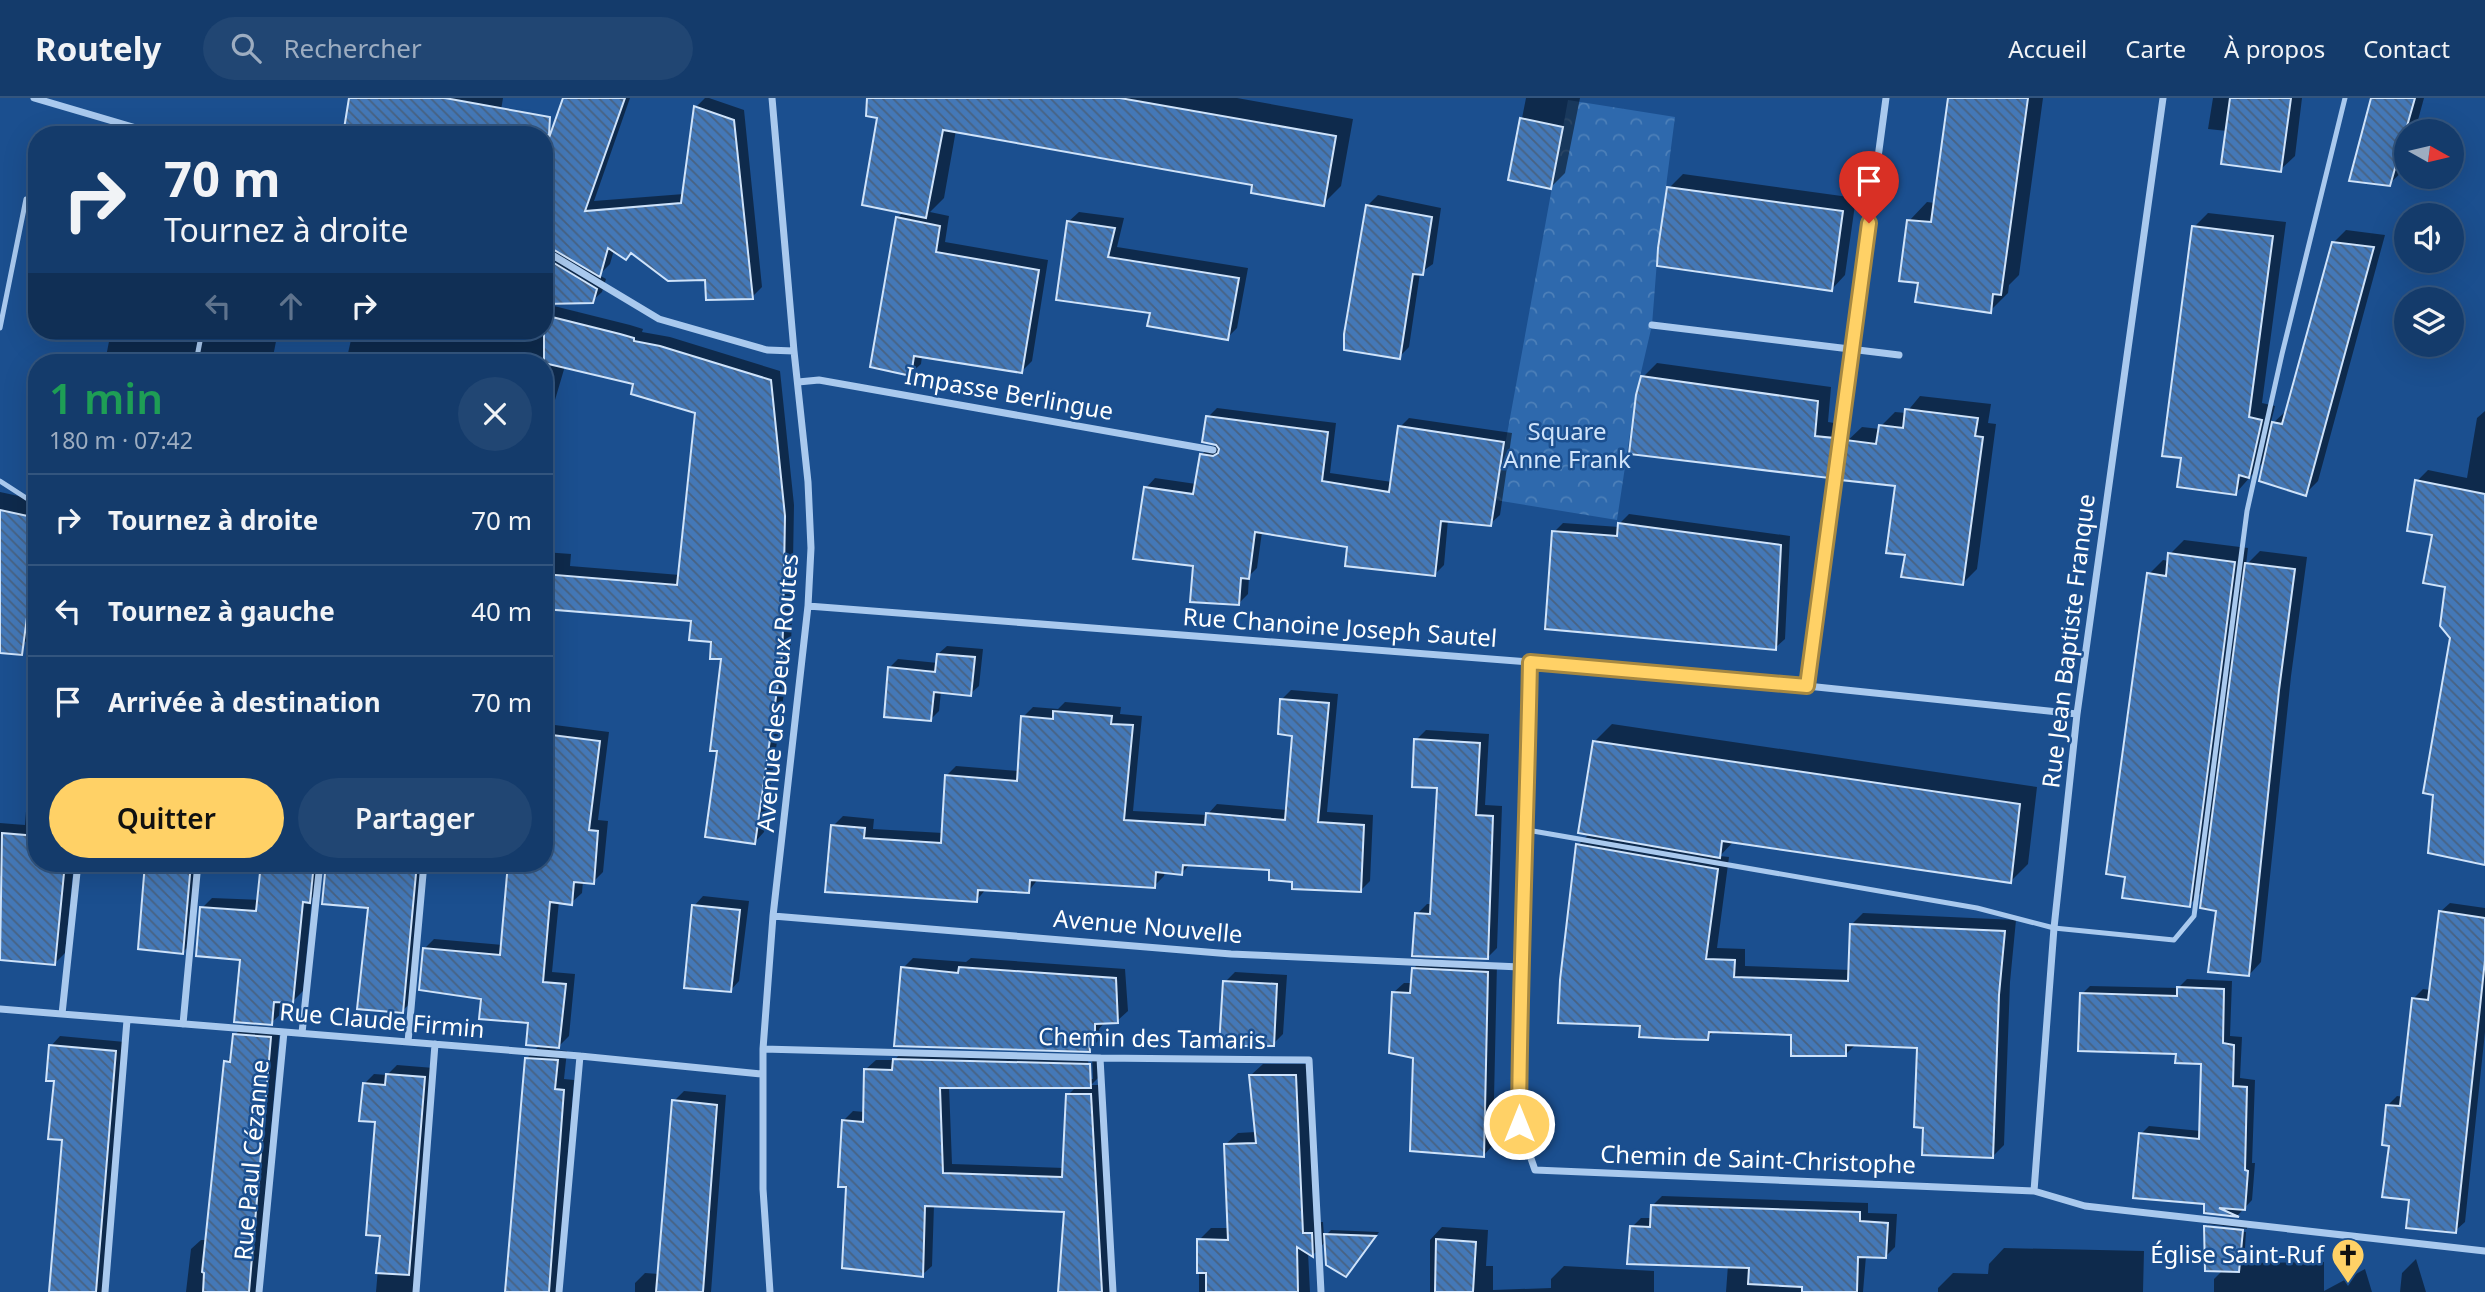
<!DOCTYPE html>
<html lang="fr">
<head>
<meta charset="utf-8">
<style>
  body { margin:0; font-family:"Noto Sans",sans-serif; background:#214673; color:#f1f3f6; height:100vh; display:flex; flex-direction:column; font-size:26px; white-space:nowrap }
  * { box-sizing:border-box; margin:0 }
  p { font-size:23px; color:#9dadc1 }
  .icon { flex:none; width:38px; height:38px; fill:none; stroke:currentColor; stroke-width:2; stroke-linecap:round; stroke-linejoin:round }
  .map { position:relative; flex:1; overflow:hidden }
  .side { position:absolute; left:28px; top:256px; width:525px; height:518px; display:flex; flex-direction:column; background:#143b6b; border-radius:28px; box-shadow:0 7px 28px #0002,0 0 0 2px #33557e }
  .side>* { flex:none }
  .top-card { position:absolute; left:28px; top:28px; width:525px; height:214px; border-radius:28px; box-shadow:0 7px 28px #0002,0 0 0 2px #33557e; background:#143b6b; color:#f1f3f6; overflow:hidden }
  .needle { width:46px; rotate:98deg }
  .controls { position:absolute; left:2394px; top:21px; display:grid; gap:14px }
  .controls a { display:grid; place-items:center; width:70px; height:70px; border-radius:50%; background:#143b6b; box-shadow:0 7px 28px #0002,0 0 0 2px #33557e; font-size:35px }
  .pin { position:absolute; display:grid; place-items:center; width:60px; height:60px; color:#fff; margin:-72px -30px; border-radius:50% 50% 50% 0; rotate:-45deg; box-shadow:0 0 7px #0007 }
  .pin .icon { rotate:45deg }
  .me { position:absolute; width:77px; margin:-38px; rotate:0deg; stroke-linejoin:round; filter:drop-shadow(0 0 5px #0008) }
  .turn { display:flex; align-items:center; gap:24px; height:147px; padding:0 21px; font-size:32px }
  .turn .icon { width:91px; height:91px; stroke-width:2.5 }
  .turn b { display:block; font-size:49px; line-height:60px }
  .lanes { display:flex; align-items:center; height:66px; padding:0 21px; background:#0003; justify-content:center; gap:35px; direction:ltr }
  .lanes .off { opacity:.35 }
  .round { display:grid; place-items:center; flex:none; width:74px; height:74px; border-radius:37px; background:#214673 }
  .overview { display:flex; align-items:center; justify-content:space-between; height:119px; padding:0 21px }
  h1 { font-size:42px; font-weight:600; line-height:52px; color:#1e9e55 }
  .cta { display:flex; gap:14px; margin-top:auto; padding:14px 21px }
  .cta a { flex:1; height:80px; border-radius:42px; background:#ffd166; color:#111; font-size:28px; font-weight:600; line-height:80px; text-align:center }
  .cta a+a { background:#214673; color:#f1f3f6 }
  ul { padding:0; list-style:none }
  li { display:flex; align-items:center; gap:21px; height:91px; padding:0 21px; border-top:2px solid #33557e }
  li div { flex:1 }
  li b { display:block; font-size:26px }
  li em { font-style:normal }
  header { display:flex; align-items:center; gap:42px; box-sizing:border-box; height:98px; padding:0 35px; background:#143b6b; border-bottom:2px solid #33557e }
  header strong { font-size:33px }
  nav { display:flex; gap:38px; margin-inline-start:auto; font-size:24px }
  .search { width:490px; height:63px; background:#214673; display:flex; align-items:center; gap:18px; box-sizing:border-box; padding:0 24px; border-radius:38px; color:#9dadc1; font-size:26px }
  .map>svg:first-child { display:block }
  .park { fill:url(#park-crowns) }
  .shadow { fill:#0007; fill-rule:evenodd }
  .building { fill:url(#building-back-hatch); stroke:#cfe3fa; stroke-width:2 }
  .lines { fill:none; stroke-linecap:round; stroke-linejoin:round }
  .lane { stroke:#a9c9ee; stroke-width:5 }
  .street { stroke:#a9c9ee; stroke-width:7 }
  .route-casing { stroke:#a68842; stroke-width:18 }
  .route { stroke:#ffd166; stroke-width:12 }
  .labels { text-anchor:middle; stroke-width:5; stroke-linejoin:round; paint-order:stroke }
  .street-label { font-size:24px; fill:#fff; stroke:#1b4f8f }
  .park-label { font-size:24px; fill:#cfe3fa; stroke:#1b4f8f }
  .poi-label { font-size:24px; fill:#fff; stroke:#1b4f8f; text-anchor:end }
</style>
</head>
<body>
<header>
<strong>Routely</strong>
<div class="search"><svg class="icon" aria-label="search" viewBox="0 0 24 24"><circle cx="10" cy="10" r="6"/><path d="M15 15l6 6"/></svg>Rechercher</div>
<nav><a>Accueil</a><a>Carte</a><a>À propos</a><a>Contact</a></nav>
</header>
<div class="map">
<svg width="2485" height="1194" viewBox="0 0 2485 1194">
  <defs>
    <pattern id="park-crowns" width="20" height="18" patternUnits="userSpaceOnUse" patternTransform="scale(1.75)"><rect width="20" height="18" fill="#2e69ad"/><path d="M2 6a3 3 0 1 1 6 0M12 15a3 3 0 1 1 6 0" fill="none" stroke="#4d80b9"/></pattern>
    <pattern id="building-back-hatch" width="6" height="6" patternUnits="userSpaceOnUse" patternTransform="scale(1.75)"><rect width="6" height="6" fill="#4478b7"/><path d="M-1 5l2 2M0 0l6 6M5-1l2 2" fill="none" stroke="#486282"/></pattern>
  </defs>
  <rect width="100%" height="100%" fill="#1b4f8f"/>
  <!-- park -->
  <path class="park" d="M1568 2 1675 19 1658 150 1652 227 1636 296 1617 422 1495 402Z"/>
  <!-- shadow -->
  <path class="shadow" d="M351 0H503L497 37Z
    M565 0H630L594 103 684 96 696 9 705 0H709L744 12 762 189 752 199 706 180 632 154 626 160 614 152 610 166 599 177 606 181 602 194 592 203 546 206 630 227 643 231 642 234 670 239 780 273 794 407 792 520 791 546 764 734 755 744 719 652 723 560 713 542 693 521 544 509V454L571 456 570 468 680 477 697 314 635 285 565 268 555 302 544 311V264H346L353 233H544V171L547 161 557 151Z
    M882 0H1237L1353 21 1341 88 1323 106 1254 86 956 32 944 100 930 114 949 118 945 144 1048 162 1032 263 1022 273 922 258 921 266 910 276 898 119 904 114Z
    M1526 0H1580L1565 75 1551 89 1510 81Z
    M1949 0H2043L2019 177 2009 187 2008 195 1990 213 1920 184 1909 123 1927 104 1935 105Z
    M2213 0H2302L2295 58 2280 72 2227 33 2208 31Z
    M2373 0H2424L2415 33H2406L2405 71 2389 86Z
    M1683 76 1856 100 1845 177 1832 191 1669 90Z
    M1378 97 1441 110 1433 166 1420 175 1409 249 1399 259 1368 107Z
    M1079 114 1124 120 1117 149 1248 170 1237 230 1227 240 1152 214 1068 124Z
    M2208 115 2286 124 2262 305 2275 308 2270 328 2287 312 2333 145 2346 132 2385 137 2318 383 2305 396 2266 361 2236 395 2183 359 2194 129Z
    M111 233H278L272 264H124V261L106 259Z
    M1657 265 1831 289 1828 324 1847 327 1844 346 1862 329 1880 331 1881 328 1895 314 1906 315 1920 298 1991 306 1988 325 1996 326 1977 471 1963 485 1907 455 1897 386 1845 361 1828 378 1643 279Z
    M1217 310 1336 325 1330 375 1392 384 1400 329 1409 320 1512 335 1500 417 1490 426 1448 422 1444 467 1435 476 1349 448 1262 434 1257 470 1249 478 1248 496 1238 506 1195 467 1146 390 1155 380 1196 386 1201 357 1211 348 1221 349 1208 319Z
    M2485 313V765L2451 539 2447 487 2417 383 2428 372 2467 380 2477 320Z
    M0 394 37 402V533L22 547 0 545Z
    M1629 416 1790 438 1785 541 1775 550 1554 434 1563 425 1619 429V426Z
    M2184 442 2248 450 2246 467 2260 453 2307 459 2291 578 2261 864 2249 877 2218 811 2204 792 2189 807 2149 476 2163 462 2169 463 2170 456Z
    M947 548 983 551 979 588 970 596 941 593 939 613 931 621 889 570 898 561 938 565V556Z
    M1291 592 1338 596 1327 714 1373 717 1370 783 1360 793 1294 783 1271 770 1191 765 1182 775 1165 773 1164 778 1154 788 1038 781 1028 794 986 791 976 803 833 728 843 718 874 721 873 731 943 735 946 678 956 668 1019 673 1023 619 1033 609 1058 611 1065 604 1121 609 1120 616 1142 618 1133 713 1207 717 1217 706 1287 712 1294 636 1281 602Z
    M547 626 609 634 598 722 608 723 603 774 593 784 583 783 582 795 571 805 559 803 552 874 575 876 569 938 555 952 567 953 564 981 574 982 557 1194H508L527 960 540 947 530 924 483 899 424 851 434 841 503 847 510 765H544V629Z
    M1612 626 2037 689 2028 766 2011 783 1734 743 1720 758 1729 759 1717 850 1745 851V868L1850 872 1851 827 1863 815 2016 822 2010 884 2004 1047 1992 1059 1919 949 1856 946 1845 957 1793 935 1715 933 1707 940 1642 927 1578 747 1589 736 1594 644Z
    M1426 632 1489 636 1485 707 1502 708 1497 850 1487 860 1417 816 1427 806H1432L1439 689 1416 642Z
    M37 665V765H74L65 855 55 865 0 860V834L6 779 0 778V725L25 727 29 672Z
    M147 765H200L193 844 183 854 140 850Z
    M263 765H322L319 793 312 800 303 893 293 903H283L282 915 271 925 242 861 202 810 212 800 259 802Z
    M328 765H426L413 903 402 913 370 808 324 804Z
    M703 798 749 803 739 883 730 893 694 808Z
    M2450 805 2485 810V934L2465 1124 2455 1133 2411 1100 2391 1046 2388 1007 2397 998 2403 999 2414 900 2423 891 2431 892 2440 814Z
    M913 860 966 864 971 860 1125 871 1128 913 1117 923 1105 924 1099 931 1100 941 1089 952 903 870Z
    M1423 861 1497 865 1493 1047 1484 1057 1415 958 1394 894 1404 885H1413V871Z
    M1235 874 1287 877 1283 936 1273 946 1225 884Z
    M2187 881 2232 883 2230 938 2242 939 2240 980 2255 982 2252 1065H2255L2252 1102 2238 1117 2206 1114 2205 1105 2141 1036 2149 1028 2201 1033 2203 964 2177 954 2082 896 2090 888 2178 890Z
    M244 927 280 930 257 1194H186L191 1151 201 1142H207L226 964 233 957 235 937Z
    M60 938 125 944 104 1194H51L64 1040 51 948Z
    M905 952 1100 957V978L1091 987H1100L1110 1194H1060L1066 1112 934 1107 932 1168 922 1177 848 1087 843 1023 853 1013 865 1014 866 971 876 962H894ZM1088 957H1092L1093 981H1089ZM949 988H1077L1068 997 1064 1070 952 1066Z
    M1263 966H1307L1314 1124H1323L1324 1139 1331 1132 1379 1134 1351 1172 1326 1143 1313 1157 1308 1154 1310 1194H1199V1142L1211 1130H1230L1226 1046 1238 1035 1256 1034 1251 977Z
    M397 967 434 970 416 1194H376L381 1136 377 1023 364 986 374 976 387 977Z
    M684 993 726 997 711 1194H635V1185L645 1175 659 1176 674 1003Z
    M1662 1098 1868 1105V1115L1897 1116 1895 1149 1886 1158H1866L1863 1194H1726L1728 1167 1632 1129 1641 1120H1652L1653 1107Z
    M2211 1124 2247 1128V1131L2208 1126V1130L2246 1134 2244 1165 2324 1164V1193L2365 1171 2372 1194H2214V1181L2223 1172 2206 1128Z
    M1442 1129 1488 1132 1486 1168H1493V1192L1551 1190V1181L1564 1168 1654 1173V1194H1430V1142Z
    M2004 1150 2144 1153 2143 1194H1938V1190L1953 1175 1988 1176 1989 1166Z
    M2416 1161 2426 1194H2400L2402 1175Z"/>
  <!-- building -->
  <path class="building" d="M349 0H445L550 19 549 37H343Z
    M563 0H625L585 113 681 105 694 8 734 22 753 201 706 202 705 182 668 183 631 155 626 162 608 150 600 179 544 146V54Z
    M867 0H1120L1336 38 1324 108 1251 95 1252 87 943 32 926 120 862 107 877 20 866 18Z
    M1948 0H2028L2001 197 1993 196 1991 215 1915 204 1918 185 1899 183 1907 122 1931 124Z
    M2230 0H2291L2281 74 2221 66Z
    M2371 0H2415L2390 88 2349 83Z
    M1520 20 1563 29 1551 91 1508 82Z
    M1667 89 1843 113 1832 193 1657 168 1658 150Z
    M1366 107 1432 119 1423 177 1413 176 1400 261 1344 252V236Z
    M896 119 940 128 936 154 1039 172 1022 275 914 258 911 278 870 269Z
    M1067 123 1115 130 1108 159 1239 180 1228 242 1147 228 1150 215 1056 202Z
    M2192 128 2273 138 2249 319 2262 322 2249 380 2239 377 2236 397 2177 389 2181 360 2162 358Z
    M2332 144 2374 149 2306 398 2259 383 2272 324 2282 326Z
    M544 159 597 191 593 205 544 206Z
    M544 217 620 236 634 240V243L660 248 771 282 785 418 783 531 782 557 755 746 705 739 717 653H710L721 561H710L711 544 689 542 691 523 544 511V476L677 487 695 315 631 296 633 286 544 265Z
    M1641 278 1818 303 1815 338 1834 340 1829 380 1629 356 1636 297Z
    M1905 311 1978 320 1975 338 1983 339 1963 487 1901 479 1905 457 1886 455 1895 388 1841 382 1846 342 1876 346 1879 327 1903 330Z
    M1206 318 1328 334 1322 383 1389 394 1398 328 1504 344 1491 428 1441 423 1435 478 1345 468 1347 449 1255 434 1249 481 1241 480 1239 507 1190 504 1193 468 1133 461 1144 389 1193 396 1200 356 1213 358 1218 355 1219 351 1216 347 1202 344Z
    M2415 382 2485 396V767L2428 755 2433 697 2423 695 2450 540 2440 528 2445 489 2423 485 2432 437 2407 433Z
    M0 412 37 420V444L22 557 0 555Z
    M1618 425 1781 447 1776 552 1545 531 1552 433 1617 438Z
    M2168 455 2235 464 2190 809 2122 800 2125 779 2106 776 2147 475 2166 478Z
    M2245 465 2295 471 2279 592 2249 878 2208 874 2216 813 2200 810Z
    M937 556 975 559 971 598 934 594 931 623 884 619 888 569 935 574Z
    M1280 601 1329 605 1318 724 1364 727 1361 794 1292 791V784L1269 782V772L1183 767 1182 777 1156 774 1155 790 1030 782 1029 795 978 792 977 804 825 794 831 727 865 730 864 740 941 745 945 677 1017 683 1021 618 1053 621V613L1112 618 1111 626 1133 627 1124 722 1205 727 1206 715 1285 722 1292 638 1278 636Z
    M544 636 600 643 589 732 598 733 594 786 574 784 572 807 550 804 543 884 566 886 559 950 526 947 528 925 479 921 481 901 419 892 423 850 500 857 508 765H544Z
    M1414 641 1480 645 1476 717 1493 718 1488 861 1412 858 1415 815 1430 816 1437 690 1412 689Z
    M1593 643 2020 706 2011 785 1722 743 1720 760 1578 735Z
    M2 735 37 738V765H65L55 867 0 862Z
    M1576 746 1718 771 1706 861 1735 862 1734 879 1848 883 1850 826 2005 833 1999 897 1993 1060 1922 1057 1923 1030 1914 1029 1917 950 1846 947V958H1791V937L1709 934 1708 942 1674 941 1639 939 1640 928 1558 925 1560 882Z
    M145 765H191L183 856 138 851Z
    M261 765H314L310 805 303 804 293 905 274 904 272 927 234 924 240 862 196 858 200 809 256 813Z
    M326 765H417L403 915 357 911 368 810 322 806Z
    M692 807 740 812 731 894 684 890Z
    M2439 813 2485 820V862L2456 1135 2406 1130 2409 1102 2382 1099 2389 1048 2382 1047 2386 1007 2400 1008 2412 900 2428 902Z
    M901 869 958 875 959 869 1116 880 1118 925 1095 926V938H1089L1090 954 894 948Z
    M1412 870 1488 874 1484 1059 1410 1053 1413 960 1389 955 1392 894 1410 895Z
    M1223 883 1277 886 1274 948H1219Z
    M2177 889 2224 891 2223 945 2234 947 2233 988 2247 989 2245 1072 2248 1073 2245 1112 2219 1110 2239 1119 2204 1115V1106L2133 1100 2139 1035 2199 1041 2201 966 2175 965 2176 956 2078 953 2080 895 2177 898Z
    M233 936 271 939 249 1194H203L204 1175 202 1174 224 963 230 964Z
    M49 947 116 953 96 1194H49L62 1042 48 1041 54 983H46Z
    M525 960 558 962 555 991 564 992 549 1194H505Z
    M893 961 1090 966 1091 990H940L943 1075 1062 1079 1066 996H1091L1102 1194H1058L1064 1114 925 1108 923 1179 842 1170 846 1089H838L842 1022 863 1024 864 971 892 972Z
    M386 976 425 979 409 1177 376 1175 380 1138 366 1137 375 1024 359 1023 363 985 385 987Z
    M1249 977H1296L1303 1135H1312L1313 1159 1297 1149 1298 1194H1206V1175H1197V1141L1228 1142 1224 1046 1256 1045Z
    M672 1002 717 1007 703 1194H656Z
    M1651 1107 1860 1114V1123L1888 1125 1886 1160 1858 1159 1857 1194H1802V1189L1748 1186 1749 1170 1627 1166 1630 1128 1650 1129Z
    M2204 1128 2243 1132 2239 1174 2205 1173Z
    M1324 1136 1376 1138 1346 1179 1326 1167Z
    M1436 1141 1476 1144 1473 1194H1435Z"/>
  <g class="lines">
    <!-- lane -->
    <path class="lane" d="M0 230 26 101
      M196 264 202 233
      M0 383 37 407
      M1527 732 1977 810 2054 830 2174 842 2194 818 2247 413 2282 256 2345 0"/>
    <!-- street -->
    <path class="street" d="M34 0 160 37
      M544 152 659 221 767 252 794 253
      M1652 227 1899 257
      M798 284 819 282 1213 352
      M808 508 1530 564 1807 588 2077 616
      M1530 564 1527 732 1520 869 1519 1026 1535 1072 2034 1093 2085 1108 2485 1153
      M1807 588 1886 0
      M773 818 1231 856 1520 869
      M0 911 580 958 761 976
      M62 916 78 765
      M183 926 198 765
      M302 935 320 765
      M408 944 424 765
      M763 951 1100 960 1309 962 1321 1194
      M1100 960 1113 1194
      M2034 1093 2054 830 2077 616 2163 0
      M105 1194 127 922
      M259 1194 284 934
      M416 1194 435 946
      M559 1194 580 958
      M770 1194 763 1091V951L773 818 808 508 811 450 808 384 794 253 772 0"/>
  </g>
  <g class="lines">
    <defs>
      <path id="route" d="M1519 1026C1520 872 1527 718 1530 564L1807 588 1869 125"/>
    </defs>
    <!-- route casing -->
    <use href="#route" class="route-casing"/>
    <!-- route -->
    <use href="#route" class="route"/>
  </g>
  <!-- icons -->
  <defs>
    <symbol id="church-pin" viewBox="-11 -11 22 30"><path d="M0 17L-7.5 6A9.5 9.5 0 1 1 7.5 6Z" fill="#ffd166" stroke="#1b4f8f"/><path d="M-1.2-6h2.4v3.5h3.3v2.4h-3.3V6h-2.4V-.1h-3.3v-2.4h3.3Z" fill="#111"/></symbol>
  </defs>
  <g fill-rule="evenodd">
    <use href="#church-pin" x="2329" y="1138" width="38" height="52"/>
  </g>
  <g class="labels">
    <!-- street labels -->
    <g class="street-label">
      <text transform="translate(1009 296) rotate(10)" y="8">Impasse Berlingue</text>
      <text transform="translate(1340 530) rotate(4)" y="8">Rue Chanoine Joseph Sautel</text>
      <text transform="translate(2069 543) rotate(-83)" y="8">Rue Jean Baptiste Franque</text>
      <text transform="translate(778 595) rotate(-85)" y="8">Avenue des Deux Routes</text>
      <text transform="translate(1148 829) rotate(5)" y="8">Avenue Nouvelle</text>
      <text transform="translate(382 923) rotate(5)" y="8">Rue Claude Firmin</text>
      <text transform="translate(1152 941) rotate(1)" y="8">Chemin des Tamaris</text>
      <text transform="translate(252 1062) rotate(-85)" y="8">Rue Paul Cézanne</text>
      <text transform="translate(1758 1062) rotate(2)" y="8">Chemin de Saint-Christophe</text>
    </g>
    <!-- park labels -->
    <g class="park-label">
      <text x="1567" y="342">Square<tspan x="1567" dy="28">Anne Frank</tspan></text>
    </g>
    <!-- poi labels -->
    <g class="poi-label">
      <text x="2324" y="1165">Église Saint-Ruf</text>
    </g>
  </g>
</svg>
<div class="controls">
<a><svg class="needle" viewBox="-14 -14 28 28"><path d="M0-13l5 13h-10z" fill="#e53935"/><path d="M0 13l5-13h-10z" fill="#9dadc1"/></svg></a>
<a><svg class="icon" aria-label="sound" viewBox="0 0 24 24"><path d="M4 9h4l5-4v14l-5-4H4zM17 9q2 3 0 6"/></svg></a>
<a><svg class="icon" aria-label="layers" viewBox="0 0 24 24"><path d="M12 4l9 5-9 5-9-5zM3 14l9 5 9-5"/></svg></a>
</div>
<div class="pin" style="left:1869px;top:125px;background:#d93025"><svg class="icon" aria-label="arrive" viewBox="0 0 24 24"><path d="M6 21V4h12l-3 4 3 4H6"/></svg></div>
<svg class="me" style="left:1519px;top:1026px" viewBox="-20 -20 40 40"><circle r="17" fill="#ffd166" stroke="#fff" stroke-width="3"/><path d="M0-11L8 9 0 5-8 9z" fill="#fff"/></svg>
<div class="top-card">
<div class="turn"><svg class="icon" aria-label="right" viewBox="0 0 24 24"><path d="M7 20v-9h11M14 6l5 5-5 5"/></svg><div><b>70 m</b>Tournez à droite</div></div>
<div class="lanes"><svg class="icon off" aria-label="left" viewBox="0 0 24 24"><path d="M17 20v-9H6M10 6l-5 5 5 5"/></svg><svg class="icon off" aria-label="ahead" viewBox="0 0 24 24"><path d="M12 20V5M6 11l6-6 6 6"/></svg><svg class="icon" aria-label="right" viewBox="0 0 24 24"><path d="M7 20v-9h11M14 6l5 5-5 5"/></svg></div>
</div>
<section class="side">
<div class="overview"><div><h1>1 min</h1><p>180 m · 07:42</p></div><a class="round"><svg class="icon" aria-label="close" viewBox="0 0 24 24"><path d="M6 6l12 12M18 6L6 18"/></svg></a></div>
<ul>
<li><svg class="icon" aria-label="right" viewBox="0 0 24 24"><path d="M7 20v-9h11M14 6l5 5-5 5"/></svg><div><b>Tournez à droite</b></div><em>70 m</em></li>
<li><svg class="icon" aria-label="left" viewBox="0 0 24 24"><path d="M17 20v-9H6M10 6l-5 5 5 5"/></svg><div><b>Tournez à gauche</b></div><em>40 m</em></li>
<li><svg class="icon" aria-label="arrive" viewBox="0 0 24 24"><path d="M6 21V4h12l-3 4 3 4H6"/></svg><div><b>Arrivée à destination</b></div><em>70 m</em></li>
</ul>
<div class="cta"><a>Quitter</a><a>Partager</a></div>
</section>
</div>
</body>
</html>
